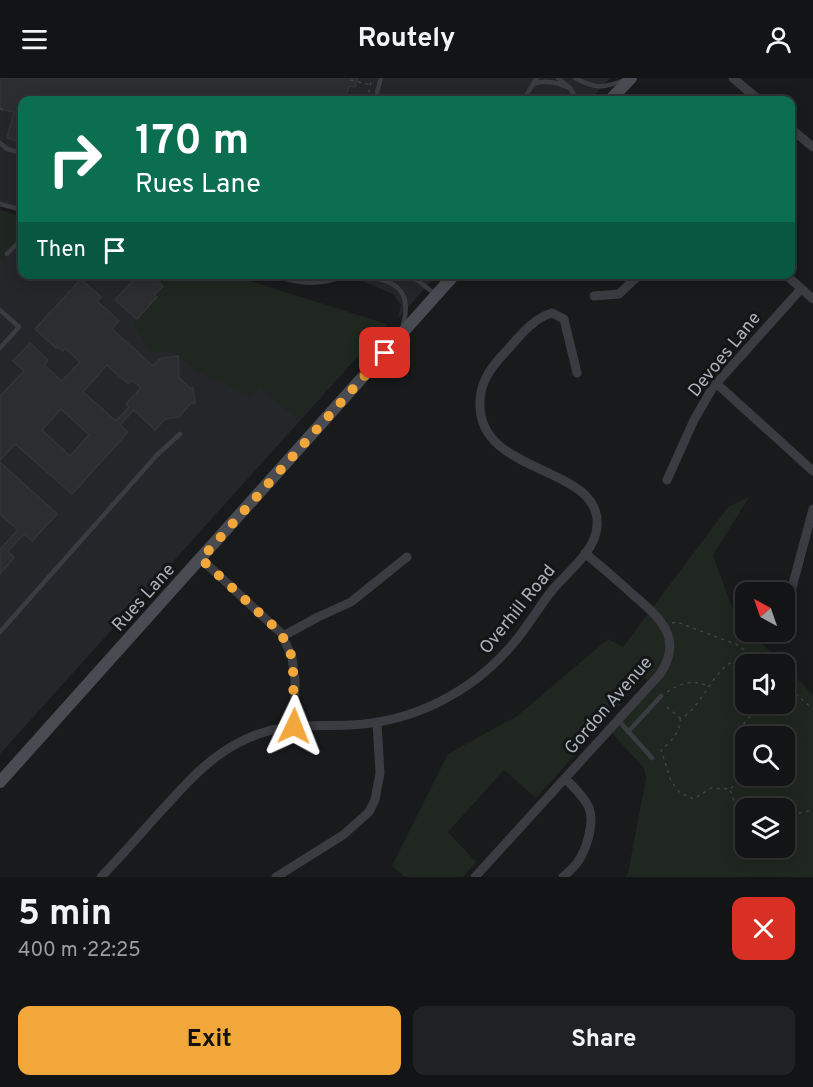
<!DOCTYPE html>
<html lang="en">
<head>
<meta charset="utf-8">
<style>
  body { margin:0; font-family:Overpass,sans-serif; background:#202122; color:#f1f3f6; height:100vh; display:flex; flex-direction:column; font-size:22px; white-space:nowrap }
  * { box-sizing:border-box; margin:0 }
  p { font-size:20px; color:#9d9ea0 }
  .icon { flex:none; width:33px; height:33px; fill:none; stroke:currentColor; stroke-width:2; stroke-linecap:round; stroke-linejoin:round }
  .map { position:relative; height:799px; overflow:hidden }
  .details { display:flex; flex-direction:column; background:#131415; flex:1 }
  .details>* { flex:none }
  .top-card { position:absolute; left:18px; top:18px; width:777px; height:183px; border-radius:12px; box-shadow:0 3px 15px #0003,0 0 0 2px #323334; background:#0b6e4f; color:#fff; overflow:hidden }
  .needle { width:39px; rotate:320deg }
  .tools { position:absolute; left:735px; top:504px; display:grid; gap:12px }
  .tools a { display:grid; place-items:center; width:60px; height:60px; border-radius:12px; background:#131415; box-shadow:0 3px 15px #0003,0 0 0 2px #323334; font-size:30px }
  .pin { position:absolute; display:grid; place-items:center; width:51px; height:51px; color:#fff; margin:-26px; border-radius:12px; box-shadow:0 3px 9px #0006 }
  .me { position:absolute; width:66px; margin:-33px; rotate:2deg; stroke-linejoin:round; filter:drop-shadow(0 0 4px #0008) }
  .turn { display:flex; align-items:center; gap:21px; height:126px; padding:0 18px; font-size:27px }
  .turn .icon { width:78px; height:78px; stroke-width:2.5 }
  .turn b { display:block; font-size:42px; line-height:51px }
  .then { display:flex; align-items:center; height:57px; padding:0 18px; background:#0003; gap:12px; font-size:22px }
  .round { display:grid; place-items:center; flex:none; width:63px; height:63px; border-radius:12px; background:#202122 }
  .overview { display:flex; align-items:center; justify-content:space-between; height:102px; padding:0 18px }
  h1 { font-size:36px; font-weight:700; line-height:45px }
  .primary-button { display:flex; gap:12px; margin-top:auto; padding:12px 18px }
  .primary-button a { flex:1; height:69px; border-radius:12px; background:#f2a73b; color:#111; font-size:24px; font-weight:700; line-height:69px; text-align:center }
  .primary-button a+a { background:#202122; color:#f1f3f6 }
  header { display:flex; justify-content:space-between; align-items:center; height:78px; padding:0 18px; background:#131415; font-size:27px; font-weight:700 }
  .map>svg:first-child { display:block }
  .built { fill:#252629 }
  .green { fill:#1f2720; fill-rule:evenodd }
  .building { fill:#2c2d30; stroke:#333438; stroke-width:1.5; fill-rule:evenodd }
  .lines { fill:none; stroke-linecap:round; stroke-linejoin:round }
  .path { stroke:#404348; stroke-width:1.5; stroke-dasharray:3 4.5; stroke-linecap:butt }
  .lane { stroke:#3a3c41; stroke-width:4.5 }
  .street { stroke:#3a3c41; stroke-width:9 }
  .secondary { stroke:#484b51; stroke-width:12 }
  .route { stroke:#f2a73b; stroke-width:10; stroke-dasharray:0 18 }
  .labels { text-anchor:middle; stroke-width:6; stroke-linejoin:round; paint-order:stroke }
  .street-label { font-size:18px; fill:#acb2bb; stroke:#141517 }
</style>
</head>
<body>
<header><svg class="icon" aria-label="menu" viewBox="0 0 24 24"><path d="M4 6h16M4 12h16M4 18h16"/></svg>Routely<svg class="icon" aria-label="person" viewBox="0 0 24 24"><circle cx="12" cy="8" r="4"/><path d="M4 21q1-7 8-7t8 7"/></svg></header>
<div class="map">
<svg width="813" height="799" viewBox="0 0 813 799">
  <rect width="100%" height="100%" fill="#191a1c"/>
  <!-- built -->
  <path class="built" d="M0 0H610L590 22H22V132L0 126Z
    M0 137 22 143V196L212 197 387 246 0 676Z
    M267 197H437L398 240 401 227 393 216 348 197 318 206Z"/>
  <!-- green -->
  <path class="green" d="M0 132 22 138V163L0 183Z
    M228 196 387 246 298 342 260 309 250 318 194 291 174 274H150L133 244 155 220 149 197Z
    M750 418 713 477 735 538 745 549 746 554H750L783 586H746V626H784L785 588 813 617V799H625L628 795 646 700 644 690 609 652 650 605 644 600 536 720 504 692 448 754 476 784 463 799H405L392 788 448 676 517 638 608 561 623 569 728 429ZM746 658H784V698H746ZM746 730H784V770H746Z"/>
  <!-- building -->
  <path class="building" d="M0 0H358L355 9 349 8 345 22H138L126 19 121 22H22V64L7 60 14 34 0 31Z
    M142 196H150L163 208 154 217 157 219 137 241 115 222 135 200 137 202Z
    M81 201 101 219 97 223 119 243 112 251 153 288 161 280 178 278 179 300 190 310H193L195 325 190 326 179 339 165 341 155 352 134 332 120 347 128 354 72 416 15 366 0 382V318L24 293 13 283 30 265 48 282 44 287 62 303 80 284 65 270 63 273 57 268 56 270 35 251ZM107 287 128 306 132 302 141 310 126 326 129 329 116 343 83 314ZM61 331 89 357 70 378 42 352Z
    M0 384 57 436 32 463 24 456 8 473 14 480 0 496V471L18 452 0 436Z"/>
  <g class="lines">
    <!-- path -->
    <path class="path" d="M351 2 370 7
      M367 22 372 0
      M0 31 7 33
      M672 545 677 544 738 567 762 586
      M784 606 813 631
      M667 614C680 605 693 601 707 608
      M667 629 680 640C696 636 711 599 727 587 734 582 742 579 749 576
      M680 640C681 653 671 664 661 672L671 703 680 715 694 721 711 710 730 711 734 723 775 730
      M746 685C719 664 746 644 762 626
      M731 710 746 698
      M784 733 799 735 813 732"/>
    <!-- lane -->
    <path class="lane" d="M558 0 570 10 577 22
      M575 0C594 10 602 11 622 3
      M533 6C547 1 557 5 570 10
      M375 22 381 0
      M523 22 537 0
      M0 65 7 71 22 75
      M0 126 22 132
      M7 176 20 163H22
      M267 196C299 205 318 210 349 196
      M401 196 417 202 435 216
      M348 197C381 200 416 202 403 247
      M0 232 19 249 0 270
      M0 554 157 377 180 356
      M618 642 652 680
      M628 654 661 618"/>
    <!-- street -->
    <path class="street" d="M733 0 759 22
      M790 50 813 69
      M785 196 813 221
      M594 218 619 216 640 196
      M717 306 813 393
      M667 402 694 342 713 309 801 211
      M201 481 281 555 292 579 295 603 294 648
      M790 517 813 431
      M283 558 318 539 351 524 407 479
      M101 799C122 777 142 754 162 732 186 706 208 680 240 664 281 643 309 649 351 647 414 644 472 614 512 567 528 549 539 528 554 510 569 493 596 472 597 448 602 387 481 398 480 328 479 309 487 295 499 281 514 266 530 241 552 235L564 241 577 295
      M276 799 343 757 369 734 375 722 380 695 377 644
      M475 799 660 596C685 559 658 538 631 515 616 501 600 488 585 475
      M563 799C567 795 573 790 577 785 586 773 595 745 589 730 585 719 573 709 565 700"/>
    <!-- secondary -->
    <path class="secondary" d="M610 22 631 0
      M0 704 455 196"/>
  </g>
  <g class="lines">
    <!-- route -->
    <path class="route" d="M294 648 293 591 292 579 281 555 201 481 385 275"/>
  </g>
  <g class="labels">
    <!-- street labels -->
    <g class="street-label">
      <text transform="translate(724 276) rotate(-51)" y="6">Devoes Lane</text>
      <text transform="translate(143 519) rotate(-48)" y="6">Rues Lane</text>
      <text transform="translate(517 531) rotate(-51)" y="6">Overhill Road</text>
      <text transform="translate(608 627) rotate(-49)" y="6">Gordon Avenue</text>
    </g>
  </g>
</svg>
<div class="tools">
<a><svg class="needle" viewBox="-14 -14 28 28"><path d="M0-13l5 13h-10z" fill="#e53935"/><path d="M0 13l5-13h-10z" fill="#9d9ea0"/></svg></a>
<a><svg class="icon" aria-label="sound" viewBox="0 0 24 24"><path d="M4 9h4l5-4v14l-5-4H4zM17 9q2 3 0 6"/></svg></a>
<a><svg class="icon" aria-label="search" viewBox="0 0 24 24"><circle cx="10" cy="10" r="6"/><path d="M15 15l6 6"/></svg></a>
<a><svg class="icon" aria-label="layers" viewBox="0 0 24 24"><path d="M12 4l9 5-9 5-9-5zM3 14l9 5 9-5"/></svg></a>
</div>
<div class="pin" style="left:385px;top:275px;background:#d93025"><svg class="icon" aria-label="arrive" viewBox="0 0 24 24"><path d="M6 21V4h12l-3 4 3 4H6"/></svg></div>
<svg class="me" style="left:294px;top:648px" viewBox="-20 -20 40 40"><path d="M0-17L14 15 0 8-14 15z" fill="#f2a73b" stroke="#fff" stroke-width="4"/></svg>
<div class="top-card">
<div class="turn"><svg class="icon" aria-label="right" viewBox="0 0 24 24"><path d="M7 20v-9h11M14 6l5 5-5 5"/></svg><div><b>170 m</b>Rues Lane</div></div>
<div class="then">Then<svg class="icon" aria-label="arrive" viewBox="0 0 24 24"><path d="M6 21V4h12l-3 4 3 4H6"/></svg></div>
</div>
</div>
<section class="details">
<div class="overview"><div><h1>5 min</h1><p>400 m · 22:25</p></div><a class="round" style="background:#d93025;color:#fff"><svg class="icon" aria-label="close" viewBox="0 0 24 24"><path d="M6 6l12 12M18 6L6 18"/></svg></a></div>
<div class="primary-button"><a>Exit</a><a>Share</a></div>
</section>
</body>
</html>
